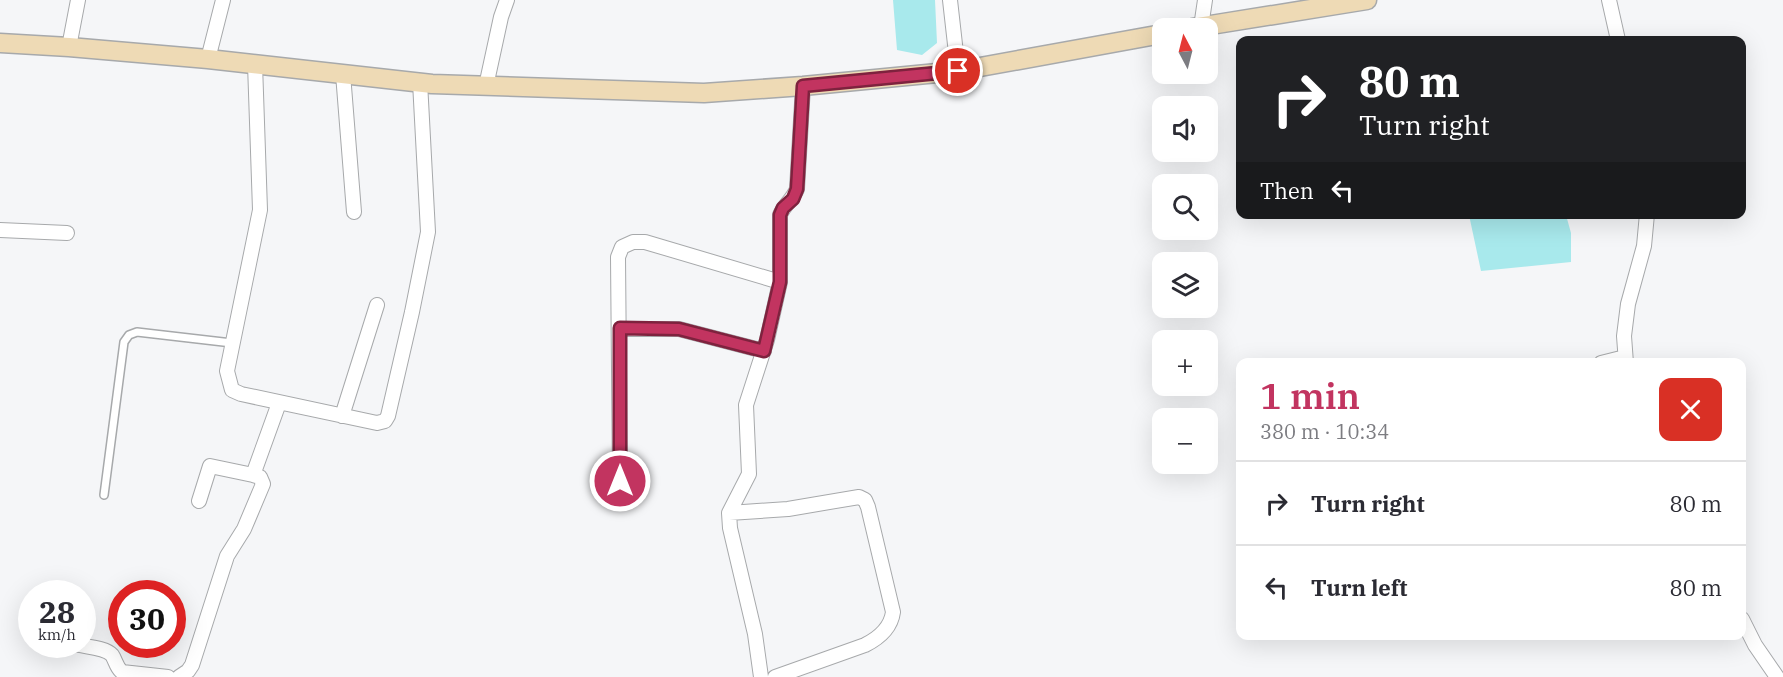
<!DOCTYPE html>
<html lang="en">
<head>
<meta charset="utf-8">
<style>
  body { margin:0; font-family:"IBM Plex Serif",serif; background:#f2f2f3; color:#2b2b33; height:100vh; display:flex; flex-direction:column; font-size:22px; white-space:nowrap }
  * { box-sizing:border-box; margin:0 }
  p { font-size:20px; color:#7c7c81 }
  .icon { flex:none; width:33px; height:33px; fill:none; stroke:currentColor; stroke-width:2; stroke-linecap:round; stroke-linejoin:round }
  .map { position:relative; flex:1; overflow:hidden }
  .side { position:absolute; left:1236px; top:358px; width:510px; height:282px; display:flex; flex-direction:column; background:#fff; border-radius:12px; box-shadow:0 6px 24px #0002 }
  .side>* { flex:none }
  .guide { position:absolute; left:1236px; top:36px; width:510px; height:183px; border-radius:12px; box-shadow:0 6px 24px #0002; background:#202124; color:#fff; overflow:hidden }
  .needle { width:39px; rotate:353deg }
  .buttons { position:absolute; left:1152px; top:18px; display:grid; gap:12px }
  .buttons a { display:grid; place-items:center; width:66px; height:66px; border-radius:12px; background:#fff; box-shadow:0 6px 24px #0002; font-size:30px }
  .speed { position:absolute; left:18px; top:580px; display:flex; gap:12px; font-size:30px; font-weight:700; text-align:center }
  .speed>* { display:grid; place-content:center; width:78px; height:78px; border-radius:50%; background:#fff; box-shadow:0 6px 24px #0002; line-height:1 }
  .speed small { font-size:15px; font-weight:400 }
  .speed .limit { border:9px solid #d22; background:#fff; color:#111 }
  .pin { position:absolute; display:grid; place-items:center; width:51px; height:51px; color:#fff; margin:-26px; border:3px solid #fff; border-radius:50%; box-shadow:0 2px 6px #0007 }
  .me { position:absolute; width:66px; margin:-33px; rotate:0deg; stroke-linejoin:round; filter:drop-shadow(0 0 4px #0008) }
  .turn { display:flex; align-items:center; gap:21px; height:126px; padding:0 24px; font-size:27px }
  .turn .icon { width:78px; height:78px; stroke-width:2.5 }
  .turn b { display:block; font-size:42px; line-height:51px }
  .then { display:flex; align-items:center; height:57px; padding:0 24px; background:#0003; gap:12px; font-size:22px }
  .round { display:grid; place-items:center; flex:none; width:63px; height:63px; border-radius:12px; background:#f2f2f3 }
  .headline { display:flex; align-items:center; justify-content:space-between; height:102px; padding:0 24px }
  h1 { font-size:36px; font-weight:600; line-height:45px; color:#c23460 }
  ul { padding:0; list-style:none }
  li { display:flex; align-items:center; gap:18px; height:84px; padding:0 24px; border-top:2px solid #e1e1e2 }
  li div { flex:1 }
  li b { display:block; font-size:22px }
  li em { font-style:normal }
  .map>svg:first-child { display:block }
  .water { fill:#a8e9ec }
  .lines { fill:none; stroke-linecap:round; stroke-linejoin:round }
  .lane-casing { stroke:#a7a9ab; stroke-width:10 }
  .street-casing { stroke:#a7a9ab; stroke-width:16 }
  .secondary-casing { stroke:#a7a9ab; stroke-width:21 }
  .lane { stroke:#fff; stroke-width:7 }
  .street { stroke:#fff; stroke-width:14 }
  .secondary { stroke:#eedab5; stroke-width:18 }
  .route-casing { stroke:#7e223e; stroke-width:15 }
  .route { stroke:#c23460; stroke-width:10 }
</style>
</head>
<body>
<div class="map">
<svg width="1783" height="677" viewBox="0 0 1783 677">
  <rect width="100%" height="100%" fill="#f5f6f8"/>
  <!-- water -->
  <path class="water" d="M893 0H935L937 43 922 55 897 50Z
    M1469 215H1566L1571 233V262L1481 271Z"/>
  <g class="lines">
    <defs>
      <path id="lane" d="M104 495 124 342 129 335 137 332 232 343"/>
      <path id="street" d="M950 0 958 71
        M1609 0 1618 40
        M1201 27 1205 0
        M69 47 78 0
        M208 59 223 0
        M255 64 260 210 227 371 232 390 241 394 377 423 385 421 388 416 412 312 428 232 420 82
        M343 74 354 212
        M486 86 501 17 507 0
        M0 230 67 233
        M620 329H679L764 351
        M1601 363 1625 357
        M1626 363 1624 336 1628 304 1644 246 1647 214
        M342 416 377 305
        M620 481 618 257 622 247 633 242H645L780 282
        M199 501 210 466 253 475
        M729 513 788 509 859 497 865 500 868 507 893 612C891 627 879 638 865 645L775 677
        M1742 619 1755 645 1777 677
        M79 645C88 647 106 648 112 655 116 661 116 667 122 672L168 677
        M179 677 188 671 192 665 227 556 244 529 263 484 260 477 253 475 279 403
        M761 677 755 634 730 528 729 513 749 474 746 405 767 340 780 282V215C784 205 793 199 797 189L803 86"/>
      <path id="secondary" d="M1192 28 1367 0
        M0 43 69 47 208 59 432 84 704 93 803 86 958 71 1162 34"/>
    </defs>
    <!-- lane casing -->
    <use href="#lane" class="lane-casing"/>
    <!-- street casing -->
    <use href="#street" class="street-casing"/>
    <!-- secondary casing -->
    <use href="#secondary" class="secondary-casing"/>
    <!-- lane -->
    <use href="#lane" class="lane"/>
    <!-- street -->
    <use href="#street" class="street"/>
    <!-- secondary -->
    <use href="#secondary" class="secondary"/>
  </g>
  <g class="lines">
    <defs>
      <path id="route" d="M620 481V328L679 329 764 351 780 282V215L783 208 793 199 797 189 803 86 958 71"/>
    </defs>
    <!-- route casing -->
    <use href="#route" class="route-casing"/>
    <!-- route -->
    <use href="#route" class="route"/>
  </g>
</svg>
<div class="buttons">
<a><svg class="needle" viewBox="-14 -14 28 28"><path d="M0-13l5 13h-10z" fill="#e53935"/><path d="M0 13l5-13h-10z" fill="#7c7c81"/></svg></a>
<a><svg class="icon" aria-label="sound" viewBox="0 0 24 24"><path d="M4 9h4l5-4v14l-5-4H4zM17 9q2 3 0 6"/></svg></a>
<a><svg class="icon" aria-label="search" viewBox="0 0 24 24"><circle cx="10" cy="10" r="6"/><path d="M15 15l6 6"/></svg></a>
<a><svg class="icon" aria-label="layers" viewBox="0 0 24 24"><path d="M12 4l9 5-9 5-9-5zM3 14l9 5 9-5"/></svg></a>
<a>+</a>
<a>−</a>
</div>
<div class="speed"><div>28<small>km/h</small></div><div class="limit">30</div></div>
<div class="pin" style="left:958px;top:71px;background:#d93025"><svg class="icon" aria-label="arrive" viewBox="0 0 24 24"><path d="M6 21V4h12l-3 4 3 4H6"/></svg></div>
<svg class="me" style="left:620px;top:481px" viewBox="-20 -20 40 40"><circle r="17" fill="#c23460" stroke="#fff" stroke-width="3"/><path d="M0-11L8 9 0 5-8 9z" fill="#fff"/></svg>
<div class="guide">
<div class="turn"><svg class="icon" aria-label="right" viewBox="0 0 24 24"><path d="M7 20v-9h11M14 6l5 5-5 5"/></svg><div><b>80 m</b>Turn right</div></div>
<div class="then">Then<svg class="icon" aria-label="left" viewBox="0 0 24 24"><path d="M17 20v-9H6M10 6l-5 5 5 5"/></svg></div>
</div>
<section class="side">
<div class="headline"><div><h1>1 min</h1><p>380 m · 10:34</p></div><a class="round" style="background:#d93025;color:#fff"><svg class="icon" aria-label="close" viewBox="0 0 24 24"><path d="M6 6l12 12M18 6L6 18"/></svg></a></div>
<ul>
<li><svg class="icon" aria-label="right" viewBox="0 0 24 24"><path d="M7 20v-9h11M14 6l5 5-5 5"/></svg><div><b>Turn right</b></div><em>80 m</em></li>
<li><svg class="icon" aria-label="left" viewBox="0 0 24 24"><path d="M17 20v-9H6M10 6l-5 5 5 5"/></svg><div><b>Turn left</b></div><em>80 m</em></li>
</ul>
</section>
</div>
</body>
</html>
